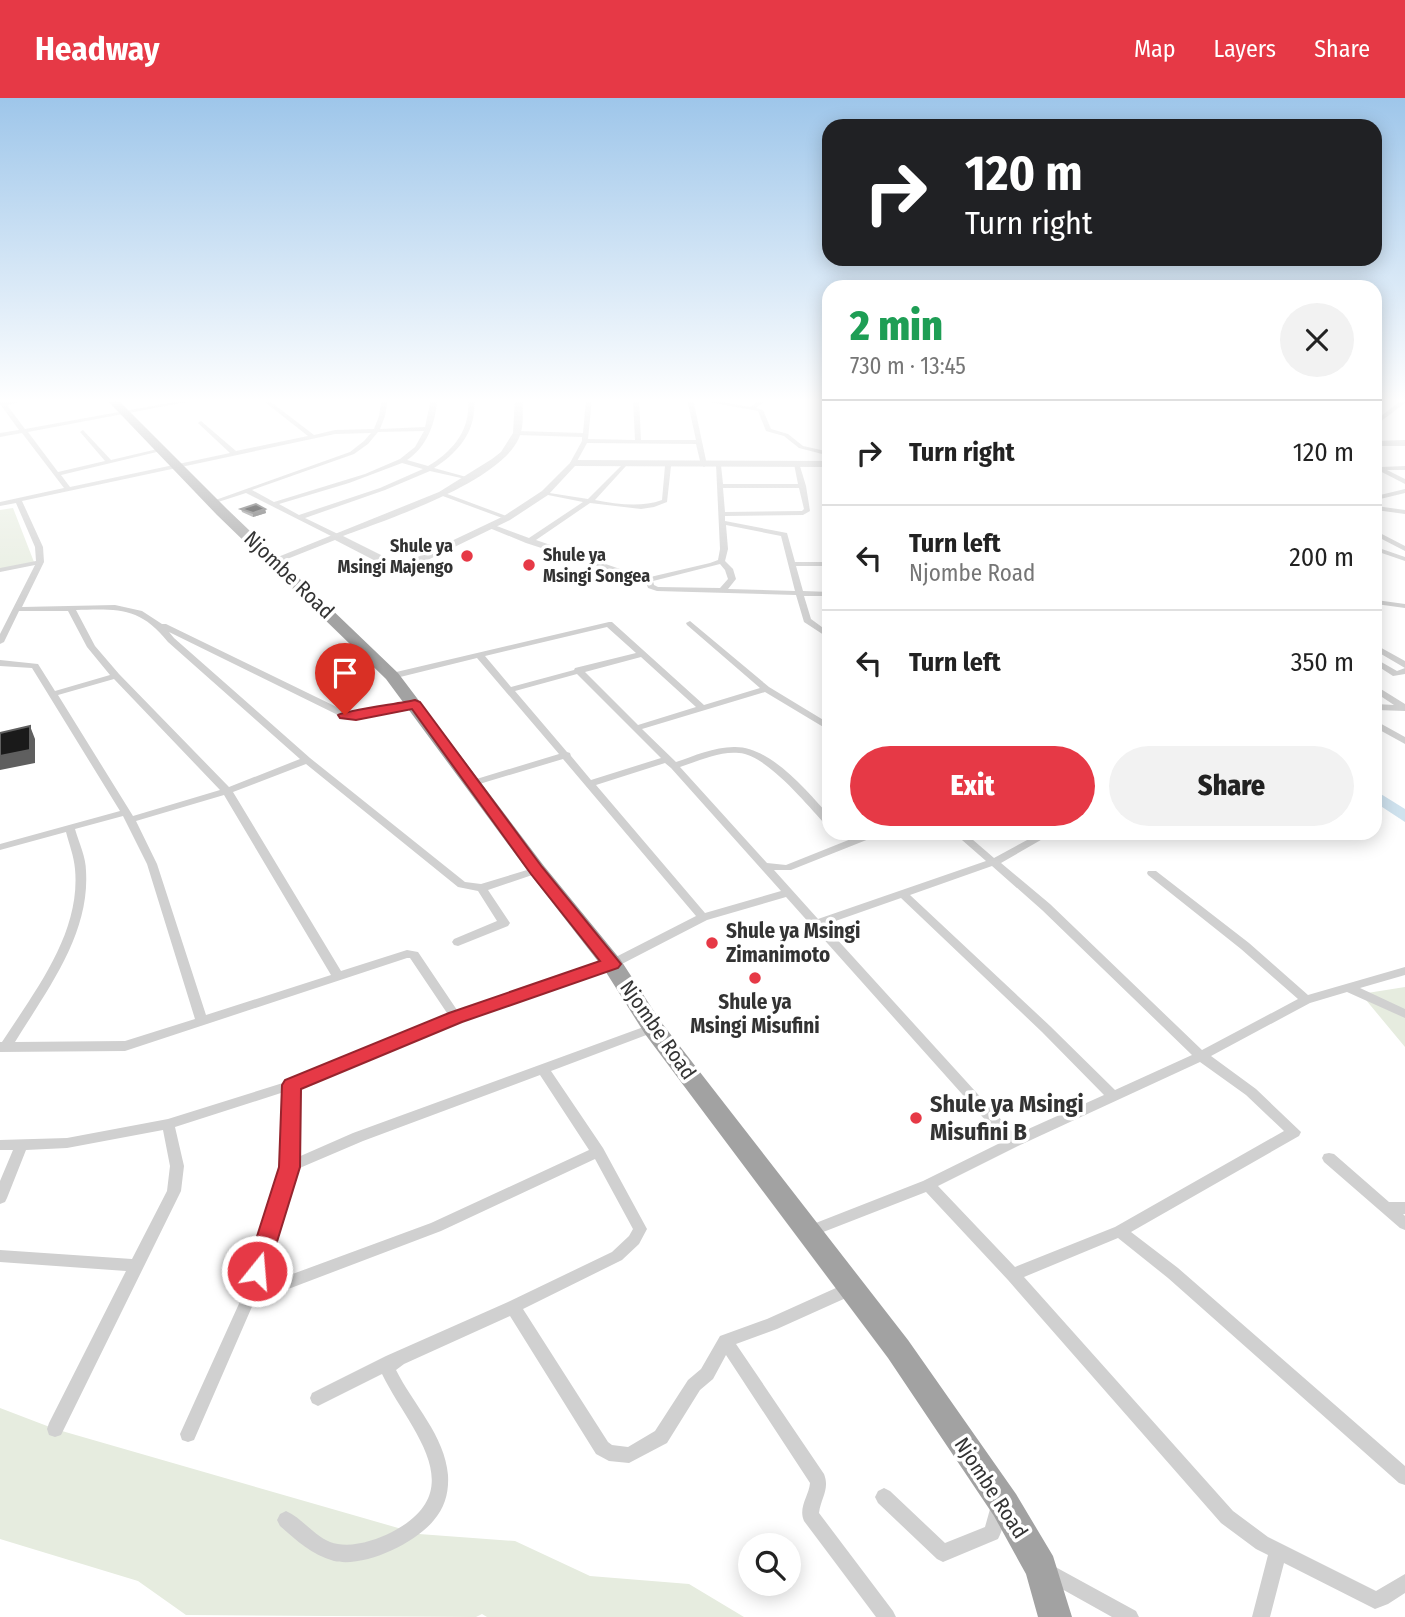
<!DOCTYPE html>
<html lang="en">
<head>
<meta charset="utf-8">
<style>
  body { margin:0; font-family:"Fira Sans Condensed",sans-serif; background:#f2f2f2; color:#222; height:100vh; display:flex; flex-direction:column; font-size:26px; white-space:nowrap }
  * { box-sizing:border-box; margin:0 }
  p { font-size:23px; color:#767676 }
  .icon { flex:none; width:38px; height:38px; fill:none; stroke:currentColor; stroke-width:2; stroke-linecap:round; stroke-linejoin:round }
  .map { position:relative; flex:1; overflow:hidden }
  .details { position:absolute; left:822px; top:182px; width:560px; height:560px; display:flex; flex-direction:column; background:#fff; border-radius:21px; box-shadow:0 4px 18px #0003 }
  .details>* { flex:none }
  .guide { position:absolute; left:822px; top:21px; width:560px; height:147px; border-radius:21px; box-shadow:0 4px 18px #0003; background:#202124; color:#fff; overflow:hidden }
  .controls { position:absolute; left:738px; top:1435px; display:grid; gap:14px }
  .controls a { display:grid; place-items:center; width:63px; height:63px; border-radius:50%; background:#fff; box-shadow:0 4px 18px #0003; font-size:35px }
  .pin { position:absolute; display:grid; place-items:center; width:60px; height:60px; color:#fff; margin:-72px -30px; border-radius:50% 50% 50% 0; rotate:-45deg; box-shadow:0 0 7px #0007 }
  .pin .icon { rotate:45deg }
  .me { position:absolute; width:77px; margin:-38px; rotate:17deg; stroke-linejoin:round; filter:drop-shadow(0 0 5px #0008) }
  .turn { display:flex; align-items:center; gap:24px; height:147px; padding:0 28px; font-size:32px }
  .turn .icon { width:91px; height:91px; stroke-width:2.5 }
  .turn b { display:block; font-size:49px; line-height:60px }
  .round { display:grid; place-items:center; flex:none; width:74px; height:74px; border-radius:37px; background:#f2f2f2 }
  .summary { display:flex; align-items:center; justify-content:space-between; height:119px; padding:0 28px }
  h1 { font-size:42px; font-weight:800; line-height:52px; color:#1e9e55 }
  .action { display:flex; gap:14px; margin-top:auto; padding:14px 28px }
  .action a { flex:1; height:80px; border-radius:42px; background:#e63946; color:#fff; font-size:28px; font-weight:800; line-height:80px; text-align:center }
  .action a+a { background:#f2f2f2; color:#222 }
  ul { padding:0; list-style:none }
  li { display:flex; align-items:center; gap:21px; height:105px; padding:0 28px; border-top:2px solid #e0e0e0 }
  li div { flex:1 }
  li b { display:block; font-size:26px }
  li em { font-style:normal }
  header { display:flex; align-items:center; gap:42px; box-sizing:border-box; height:98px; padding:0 35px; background:#e63946; color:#fff }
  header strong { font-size:33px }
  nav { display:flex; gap:38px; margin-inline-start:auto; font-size:24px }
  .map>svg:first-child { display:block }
  .green { fill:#e6ecdf }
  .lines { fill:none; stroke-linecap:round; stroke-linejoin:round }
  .river { fill:#cfe2ee; fill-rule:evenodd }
  .minor { fill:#d0d0d0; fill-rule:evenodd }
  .tertiary { fill:#d0d0d0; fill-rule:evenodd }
  .trunk { fill:#a2a2a2; fill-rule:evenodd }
  .wall { fill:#8c8c8c }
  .shaded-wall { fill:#5f5f5f }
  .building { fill:#1a1a1a; stroke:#5f5f5f; stroke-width:2 }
  .route { fill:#e63946; stroke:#96252e; stroke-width:2 }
  .poi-dot { fill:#e63946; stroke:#fff; stroke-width:2.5 }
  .labels { text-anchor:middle; stroke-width:7; stroke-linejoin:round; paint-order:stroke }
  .far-poi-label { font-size:18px; font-weight:bold; fill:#333; stroke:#fff; text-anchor:end }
  .street-label { font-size:21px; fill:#333; stroke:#fff }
  .poi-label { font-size:21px; font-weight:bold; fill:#333; stroke:#fff; text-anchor:start }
  .near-poi-label { font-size:24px; font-weight:bold; fill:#333; stroke:#fff; text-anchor:start }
</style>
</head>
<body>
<header>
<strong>Headway</strong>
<nav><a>Map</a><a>Layers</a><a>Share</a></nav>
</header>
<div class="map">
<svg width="1405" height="1519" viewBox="0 0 1405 1519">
  <rect width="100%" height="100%" fill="#fff"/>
  <!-- green -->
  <path class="green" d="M13 410 34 464 0 471V412Z
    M1405 889V949L1361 896Z
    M0 1310 55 1331 419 1436 515 1443 590 1478 689 1486 744 1519H487L482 1516 476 1519 186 1517 138 1483 0 1441Z"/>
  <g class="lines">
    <!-- river -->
    <path class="river" d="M1376 693 1405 711V724L1376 705Z"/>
    <!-- minor -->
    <path class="minor" d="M0 301 5 304 34 301 7 307 25 331 191 301H202L28 334 58 374 105 363 81 335 80 334 83 332 111 362 162 350 165 352 61 377 70 389 230 355 199 326 198 325 201 323 236 353 308 338 261 301H267L314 337 335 332 374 331 379 318 382 301H388L385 318 380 331 425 329 431 301H437C436 324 427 349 407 362L428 368C453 353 471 332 468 301H474C477 332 459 354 434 370L470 380V382L430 373 385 392 305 420 340 437V441H337L246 395 215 405 210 404 350 354 364 343 371 335 335 336 22 403 43 449 44 464 22 509 115 507 142 513 162 526H166L347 614 356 615 415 603 418 604V608L356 621 342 619 169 534 174 540 310 660 465 784 481 786 537 769 542 772 541 774 488 792 510 825 508 828 458 848 454 847 452 844 454 841 497 823 478 793 458 789 306 666 233 694 341 873 407 852 418 854 459 915 608 863 696 818 563 661 476 687H470L468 685 470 683 559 656 477 560 392 581 388 578 392 575 609 524H612L704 607 760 590 687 527 686 525 690 523 769 589 830 626V633L765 594 642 631 676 664C694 658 714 649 734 649 771 648 807 694 830 718V728L826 727C807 707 767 657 739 655 719 653 699 663 680 669L767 765 786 767 866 735H880L879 737 791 772H774L818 821 986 763 954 735H965L994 760 1040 735H1053L1001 765 1050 806 1202 952 1298 901 1241 851 1148 777 1147 775 1148 773H1156L1249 845 1308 897 1405 869V877L1360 890 1405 911V920L1347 894 1310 905 1211 958 1256 991 1301 1034 1299 1038 1131 1134 1178 1170 1405 1368V1387L1399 1385 1168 1180 1118 1140 1024 1179 1233 1413 1268 1439 1376 1493 1405 1476V1495L1388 1506 1375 1511 1284 1465 1270 1519H1252L1268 1457 1256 1451 1221 1425 1008 1182 926 1094 813 1138 808 1140 803 1138 801 1134 803 1130 923 1083 1004 1043 786 799 707 822 616 869 460 923 297 990 296 1060 353 1035 649 927H657L659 930 657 933 551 973 603 1050 647 1131 639 1146 622 1162 523 1211 608 1344 612 1347 628 1349 655 1333 688 1282 701 1271 720 1238 767 1221 847 1185 852 1183 857 1185 859 1190 857 1195 777 1231 736 1246 824 1376C830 1391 821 1400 819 1415L893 1513 896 1519H876L804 1423C798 1409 809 1398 810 1385L726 1257 713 1281 700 1292 667 1345 629 1365 609 1363 596 1356 510 1218 404 1266 396 1272C413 1306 445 1338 448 1377 449 1394 445 1409 434 1422 416 1445 364 1470 334 1463 312 1457 296 1442 280 1428L277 1422 280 1416 286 1413C302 1420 313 1437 330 1444 349 1451 374 1443 392 1434 474 1391 408 1330 382 1276L318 1308 312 1305 310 1300 312 1295 386 1258 508 1204 612 1154 629 1138 633 1131 595 1061 441 1133 254 1204 194 1342 188 1344 182 1342 180 1336 242 1199 282 1069 284 994 175 1029 184 1068 181 1093 61 1337 55 1339 49 1337 47 1331 49 1325 126 1173 0 1164V1152L132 1161 167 1093 170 1068 163 1032 67 1050 26 1052 7 1100 5 1104 0 1106V1083L13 1052H0V1042L67 1040 168 1021 286 984 449 918 410 860H407L125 953 0 954V944H2C35 893 81 835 75 771 74 758 69 746 66 734L0 752V746L120 713 32 570 0 568V562L38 566 55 593 110 577 87 549 68 513H19L4 544 0 546V536L35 467 0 474V470L36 463 35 449 16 405 0 408V404L64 390 22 335 0 339V335L19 332 0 306ZM424 333 415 349 400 361 365 376 274 404 252 392 354 356 368 346 378 334ZM402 365 423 371 380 390 299 417 279 406 349 385ZM76 512C118 511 140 509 168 544L300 661 229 689 119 576 95 548ZM607 529 636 555 575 570 574 572 511 589 485 558ZM641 559 696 609 638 627 585 574ZM577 576 661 660 591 682 571 658 570 655 567 654 515 593ZM114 581 220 692 133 718 58 597ZM665 665 671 670 781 793 705 815 596 687ZM224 697 331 877 206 917 157 766 136 723ZM123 718 147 766 195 921 125 943 15 944C47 892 90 837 86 773 86 759 79 745 75 731ZM992 768 1042 812 1192 957 1115 992 1050 928 910 797ZM901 800 1042 934 1104 997 1015 1037 824 827ZM1200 964 1246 997 1284 1033 1115 1129 1015 1169 938 1088 1018 1048ZM540 977 589 1052 431 1125 260 1188 295 1072 363 1043Z
      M586 301H592L588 341 635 342 633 301H639L641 342H696L687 301H693L707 367 704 369 701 367 696 346 587 345 576 365 573 367 570 365 582 343V339L517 337 514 335 517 333 583 335Z
      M693 301H705L750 309 761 301H767L756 310 763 312 771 331 788 336 803 348 830 354V358L799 350 784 338 766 333 758 313Z
      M1380 301H1405V305L1376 327V322L1399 304Z
      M624 365 627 367 626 368 595 402C617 406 640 410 662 402L665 368 668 366 671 368 667 404 654 409 641 411 590 405 536 442 646 480 710 465 718 462 720 451 716 366 721 367 723 386H798L794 366 799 365 806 388 810 413 803 417 725 418V423L787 435 795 464H830V468H796L803 493 830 494V498H804L811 521 830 535V541L804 524 796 497 657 493 648 490 646 484 526 445 487 429 494 427 529 440 583 404 543 396V394L588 401ZM723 390H799L804 411 802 413 725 414ZM726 427 781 438 795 493 728 491 736 481 733 471 725 463 728 451ZM720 466 725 472 728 481 720 490 658 489 654 487 653 483Z
      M1376 367 1381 369 1405 368V372H1387L1405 381V386L1376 371Z
      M1405 391V395L1376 402V398Z
      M442 394 509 419 511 420 505 421 440 397 439 396Z
      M1376 408 1405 412V416L1376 412Z
      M1376 433 1405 448V453L1376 438Z
      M1376 449 1405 459V463L1376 453Z
      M1376 502 1405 506V510L1376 506Z
      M1376 547 1405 563V570L1376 553Z
      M1376 561 1397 573 1405 570V576L1393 578 1376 567Z
      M1376 588 1405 606V613L1376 612V606L1394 607 1376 595Z
      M1376 623 1405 639V646L1376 630Z
      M1329 1055 1334 1056 1389 1104H1405V1116H1403L1405 1118V1132L1400 1130 1324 1064 1322 1060 1324 1056Z
      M884 1390 890 1393 945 1445 985 1429 992 1404 998 1401 1004 1404C1008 1415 1003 1431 998 1441L943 1464 937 1461 878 1405 875 1399 878 1393Z
      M1050 1466 1136 1513 1139 1519H1112L1044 1481 1041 1475 1044 1469Z"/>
    <!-- tertiary -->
    <path class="tertiary" d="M515 301H523C522 311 524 324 521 334 510 381 386 422 343 438L401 467 504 418 542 393 573 362 830 363V369L575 368 548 397 510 422 407 472H393L335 442 277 465 268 463 439 394 492 361 501 354 513 335Z
      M1405 342V348H1376V343Z"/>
    <!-- trunk -->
    <path class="trunk" d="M106 301H117L227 411 398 575 544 768 620 861 661 924 908 1242 1016 1396 1053 1458 1072 1519H1038L1026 1476 994 1418 888 1260 645 936 604 871 530 776 386 581 217 417Z"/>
  </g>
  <!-- wall -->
  <path class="wall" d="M241 411H265L266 415 253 419 242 414Z"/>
  <!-- shaded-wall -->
  <path class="shaded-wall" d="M265 411 266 415 253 419V415Z
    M30 628 35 641V665L0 672V658Z"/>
  <!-- building -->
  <path class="building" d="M256 406 265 411 253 415 241 411Z
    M30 628V652L0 658V635Z"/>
  <!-- sky -->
  <linearGradient id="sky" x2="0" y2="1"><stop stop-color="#9ec6ea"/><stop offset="0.59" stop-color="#fff"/><stop offset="1" stop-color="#fff" stop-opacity="0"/></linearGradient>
  <rect width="1405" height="513" fill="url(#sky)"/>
  <!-- route -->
  <path class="route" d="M415 602 420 604 542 769 621 866 618 870 462 924 301 991 300 1069 268 1173 265 1179 257 1182 249 1179 246 1173 279 1069 282 987 285 982 449 915 600 863 531 776 412 611 356 622 340 620 338 617C343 613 403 605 415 602Z"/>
  <!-- markers -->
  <g class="poi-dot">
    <circle cx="467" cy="458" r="7"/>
    <circle cx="529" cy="467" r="7"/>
    <circle cx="712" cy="845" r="7"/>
    <circle cx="755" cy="880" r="7"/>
    <circle cx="916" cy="1020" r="7"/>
  </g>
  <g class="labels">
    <!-- far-poi labels -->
    <g class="far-poi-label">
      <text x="453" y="454">Shule ya<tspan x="453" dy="21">Msingi Majengo</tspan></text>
      <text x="543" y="463" text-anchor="start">Shule ya<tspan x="543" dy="21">Msingi Songea</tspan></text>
    </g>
    <!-- street labels -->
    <g class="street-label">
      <text transform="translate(289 477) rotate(44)" y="7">Njombe Road</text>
      <text transform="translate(658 932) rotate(55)" y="7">Njombe Road</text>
      <text transform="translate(991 1390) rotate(57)" y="7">Njombe Road</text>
    </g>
    <!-- poi labels -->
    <g class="poi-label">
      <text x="726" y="840">Shule ya Msingi<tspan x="726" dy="24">Zimanimoto</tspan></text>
      <text x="755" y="911" text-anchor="middle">Shule ya<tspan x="755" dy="24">Msingi Misufini</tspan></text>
    </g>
    <!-- near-poi labels -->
    <g class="near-poi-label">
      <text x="930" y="1014">Shule ya Msingi<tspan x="930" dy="28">Misufini B</tspan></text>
    </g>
  </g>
</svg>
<div class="controls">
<a><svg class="icon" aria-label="search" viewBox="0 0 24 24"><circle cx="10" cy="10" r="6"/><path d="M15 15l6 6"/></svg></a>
</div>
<div class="pin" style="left:345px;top:617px;background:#d93025"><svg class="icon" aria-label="arrive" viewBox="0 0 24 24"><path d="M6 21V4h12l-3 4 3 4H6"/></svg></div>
<svg class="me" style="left:257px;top:1173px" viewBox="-20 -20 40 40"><circle r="17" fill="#e63946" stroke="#fff" stroke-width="3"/><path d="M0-11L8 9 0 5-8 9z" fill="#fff"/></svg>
<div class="guide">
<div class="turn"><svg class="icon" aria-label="right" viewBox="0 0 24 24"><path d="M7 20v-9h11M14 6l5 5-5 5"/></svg><div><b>120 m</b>Turn right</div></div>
</div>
<section class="details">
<div class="summary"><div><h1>2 min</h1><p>730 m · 13:45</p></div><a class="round"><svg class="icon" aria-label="close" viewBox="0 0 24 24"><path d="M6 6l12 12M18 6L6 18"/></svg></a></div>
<ul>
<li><svg class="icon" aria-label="right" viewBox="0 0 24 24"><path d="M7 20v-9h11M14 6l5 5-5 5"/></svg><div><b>Turn right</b></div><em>120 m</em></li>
<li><svg class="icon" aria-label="left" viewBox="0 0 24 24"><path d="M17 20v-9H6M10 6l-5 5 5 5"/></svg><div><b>Turn left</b><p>Njombe Road</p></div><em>200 m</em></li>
<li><svg class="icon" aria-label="left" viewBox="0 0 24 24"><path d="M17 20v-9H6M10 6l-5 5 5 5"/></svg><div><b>Turn left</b></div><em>350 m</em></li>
</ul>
<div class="action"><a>Exit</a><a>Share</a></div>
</section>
</div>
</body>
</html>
